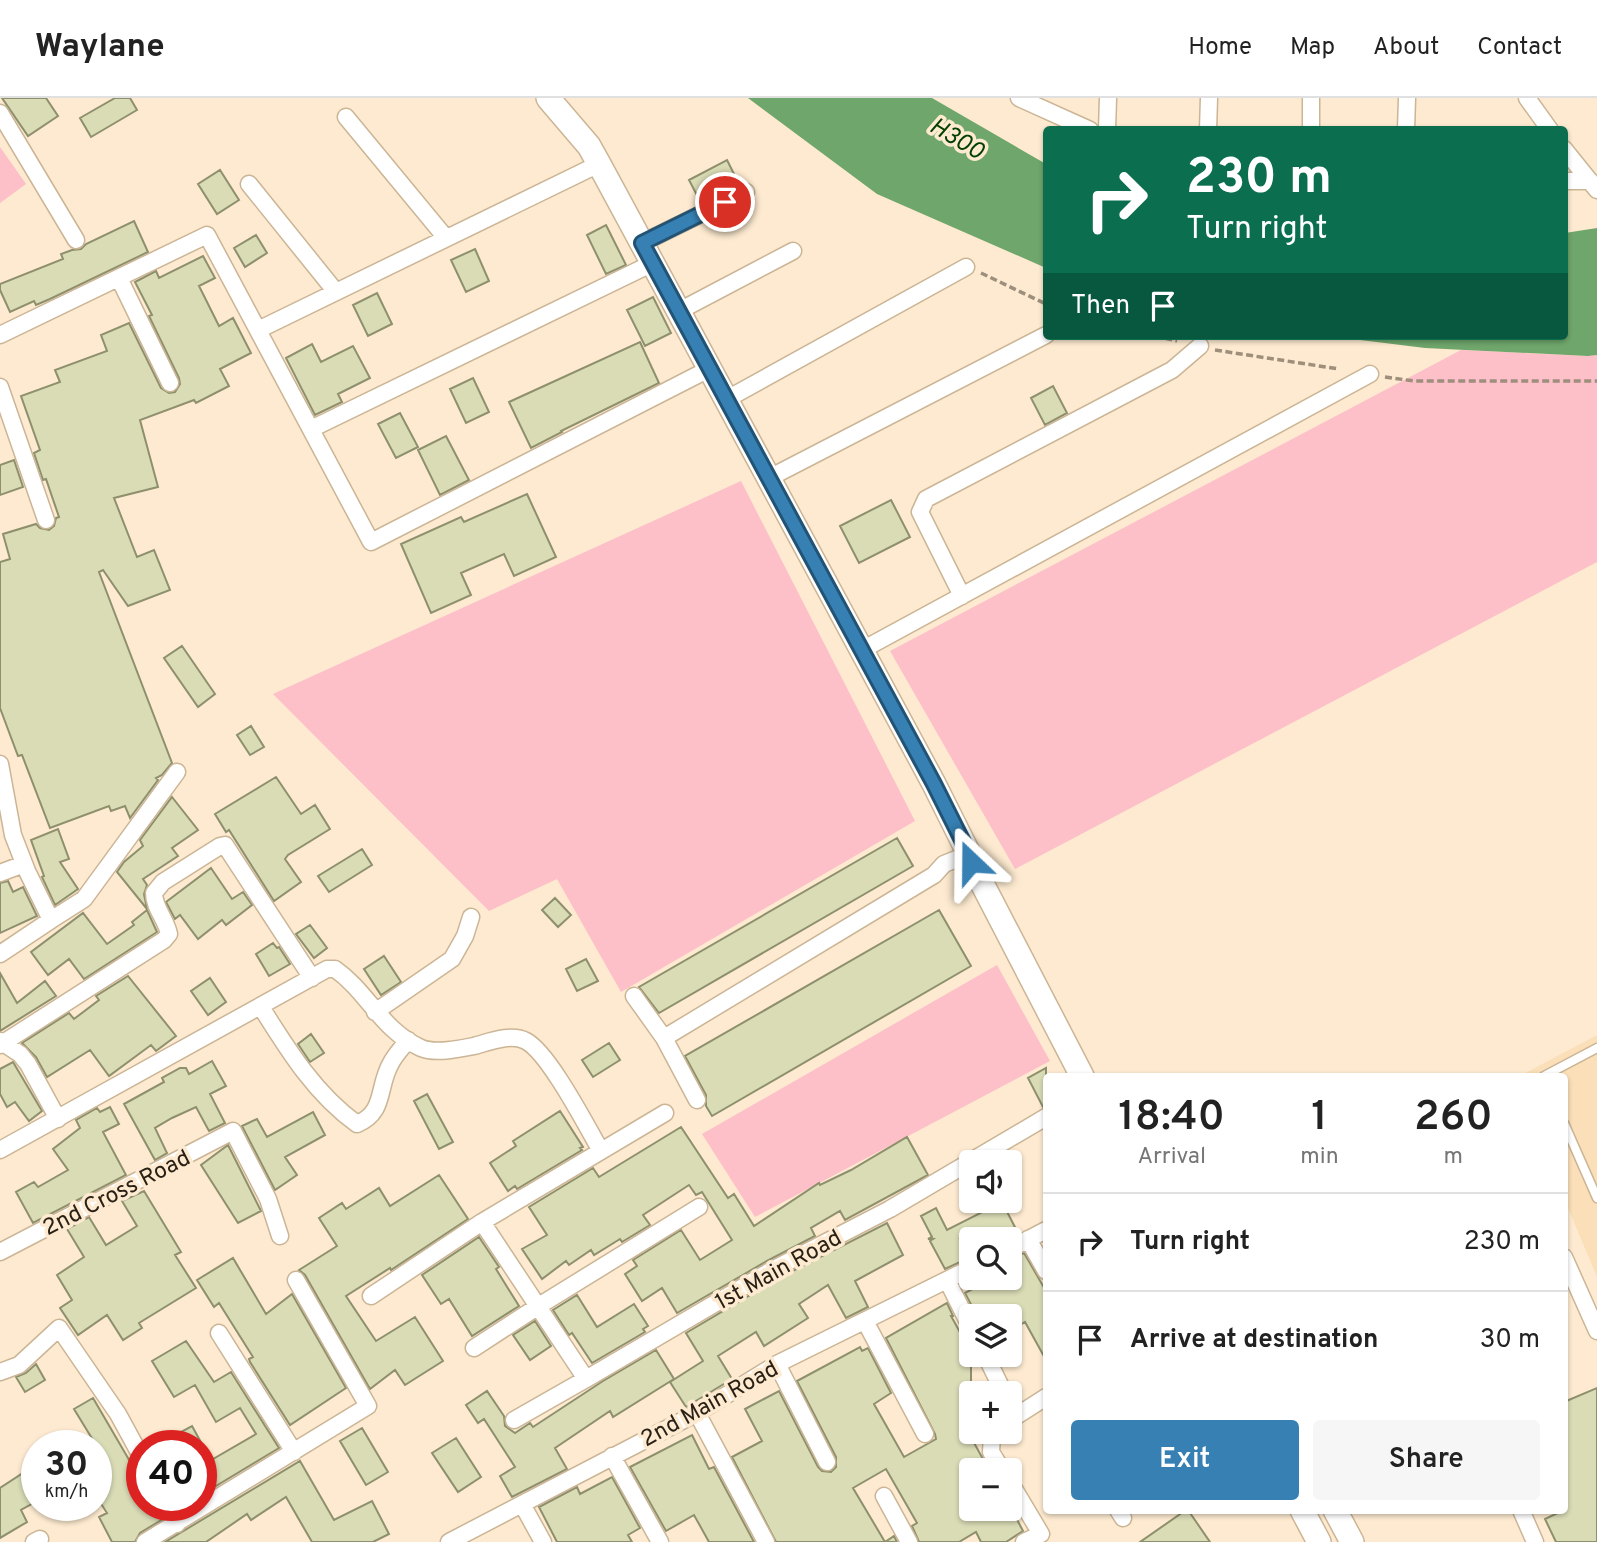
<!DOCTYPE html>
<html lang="en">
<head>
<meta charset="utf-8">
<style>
  body { margin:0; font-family:Overpass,sans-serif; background:#f6f6f6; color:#222; height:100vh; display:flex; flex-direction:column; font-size:26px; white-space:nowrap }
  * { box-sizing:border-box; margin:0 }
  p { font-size:23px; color:#767676 }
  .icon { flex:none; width:38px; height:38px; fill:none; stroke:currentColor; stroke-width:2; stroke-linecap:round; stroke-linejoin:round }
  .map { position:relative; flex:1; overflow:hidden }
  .details { position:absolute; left:1043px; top:975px; width:525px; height:441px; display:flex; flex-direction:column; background:#fff; border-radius:7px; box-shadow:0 2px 5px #0004 }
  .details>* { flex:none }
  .hud { position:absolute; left:1043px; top:28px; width:525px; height:214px; border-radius:7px; box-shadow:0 2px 5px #0004; background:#0b6e4f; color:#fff; overflow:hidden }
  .tools { position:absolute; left:959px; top:1052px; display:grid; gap:14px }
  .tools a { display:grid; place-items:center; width:63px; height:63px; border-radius:7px; background:#fff; box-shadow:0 2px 5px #0004; font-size:35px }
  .speed { position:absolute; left:21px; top:1332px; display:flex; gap:14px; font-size:35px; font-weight:700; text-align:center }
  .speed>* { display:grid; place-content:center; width:91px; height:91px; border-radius:50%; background:#fff; box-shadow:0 2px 5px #0004; line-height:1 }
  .speed small { font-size:18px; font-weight:400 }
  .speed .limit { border:10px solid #d22; background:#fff; color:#111 }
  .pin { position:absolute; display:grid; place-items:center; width:60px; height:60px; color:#fff; margin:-30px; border:4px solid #fff; border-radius:50%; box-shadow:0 2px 7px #0007 }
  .me { position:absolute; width:77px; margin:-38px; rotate:337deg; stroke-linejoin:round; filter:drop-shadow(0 0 5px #0008) }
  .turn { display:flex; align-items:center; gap:24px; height:147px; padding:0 28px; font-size:32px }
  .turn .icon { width:91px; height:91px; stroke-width:2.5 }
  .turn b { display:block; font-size:49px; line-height:60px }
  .then { display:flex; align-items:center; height:66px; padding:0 28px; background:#0003; gap:14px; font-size:26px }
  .eta { display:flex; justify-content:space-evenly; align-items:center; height:119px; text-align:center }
  .eta b { font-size:42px; font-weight:600; line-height:49px }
  .primary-button { display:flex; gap:14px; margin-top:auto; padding:14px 28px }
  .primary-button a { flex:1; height:80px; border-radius:7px; background:#3680b3; color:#fff; font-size:28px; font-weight:600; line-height:80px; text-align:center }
  .primary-button a+a { background:#f6f6f6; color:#222 }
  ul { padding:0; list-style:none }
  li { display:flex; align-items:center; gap:21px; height:98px; padding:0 28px; border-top:2px solid #e0e0e0 }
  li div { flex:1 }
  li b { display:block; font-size:26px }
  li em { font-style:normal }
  header { display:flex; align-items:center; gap:42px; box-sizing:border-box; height:98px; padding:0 35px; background:#fff; border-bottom:2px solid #e0e0e0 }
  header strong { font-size:33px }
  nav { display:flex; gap:38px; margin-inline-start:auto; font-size:24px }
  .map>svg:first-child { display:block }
  .built { fill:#fbdfb8 }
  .green { fill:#fdbfc8 }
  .water { fill:#6fa66b }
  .building { fill:#dadcb6; stroke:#8e906d; stroke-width:2 }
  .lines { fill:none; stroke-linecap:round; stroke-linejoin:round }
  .lane-casing { stroke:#cbb595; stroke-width:11 }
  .street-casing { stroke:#cbb595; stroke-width:19 }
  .secondary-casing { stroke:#cbb595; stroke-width:26 }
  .path { stroke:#9d8f7c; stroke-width:3.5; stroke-dasharray:7 3.5; stroke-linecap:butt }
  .lane { stroke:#fff; stroke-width:8 }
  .street { stroke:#fff; stroke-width:16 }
  .secondary { stroke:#fff; stroke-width:23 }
  .route-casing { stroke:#235374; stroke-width:18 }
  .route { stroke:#3680b3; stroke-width:12 }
  .labels { text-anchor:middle; stroke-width:7; stroke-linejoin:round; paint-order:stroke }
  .street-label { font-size:23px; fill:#292115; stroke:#fdead0 }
  .water-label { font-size:24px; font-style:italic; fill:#034103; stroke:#fdead0 }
</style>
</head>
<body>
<header>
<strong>Waylane</strong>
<nav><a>Home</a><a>Map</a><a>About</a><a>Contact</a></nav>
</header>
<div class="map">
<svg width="1597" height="1444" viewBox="0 0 1597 1444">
  <rect width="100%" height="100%" fill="#fdead0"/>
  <!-- built -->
  <path class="built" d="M1597 937V1179L1565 1103 1564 978H1520Z"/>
  <!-- green -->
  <path class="green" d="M0 49 26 86 0 105Z
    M1461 252 1588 258 1597 257V464L1015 771 890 553Z
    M741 383 915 723 621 894 557 781 489 813 273 596Z
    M997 867 1050 963 755 1119 702 1036Z"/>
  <!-- water -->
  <path class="water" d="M748 0H932L1046 66V170L877 96Z
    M1597 130V257L1588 258 1425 250 1328 238H1564L1565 135Z"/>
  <!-- building -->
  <path class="building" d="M2 0H46L58 18 28 38Z
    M115 0H130L137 12 91 39 80 20Z
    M727 62 739 86 701 105 689 82Z
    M220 72 239 102 217 116 198 86Z
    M134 123 148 154 50 201 36 207 34 203 10 214 0 192V186L63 161 61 156 72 152 81 151 86 146Z
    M606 127 626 167 606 176 587 137Z
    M256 137 267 155 245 169 234 150Z
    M475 151 489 183 466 194 451 162Z
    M203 158 215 180 199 188 219 228 233 220 251 255 220 271 229 288 196 305 194 302 140 322 158 389 114 400 137 459 154 452 170 492 128 508 103 472 99 474 172 665 162 677 156 680 158 682 130 720 125 708 111 713 109 708 50 730 22 657 18 658 0 610V464L10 461 3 436 36 426 40 430 49 432 54 428 56 420 59 419 46 381 43 382 34 355 40 352 21 298 60 284 55 272 107 253 101 237 129 225 161 290 169 295 175 294 180 286 179 280 149 218 152 217 135 184 156 173 159 180Z
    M377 195 392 226 368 238 353 207Z
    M653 199 671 235 645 248 627 212Z
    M640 244 659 285 561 333 562 334 531 350 509 304Z
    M312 246 321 264 353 248 370 280 338 296 342 304 315 317 286 260Z
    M473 280 489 314 466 325 450 291Z
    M1053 288 1067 315 1045 327 1031 300Z
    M400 315 418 349 396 360 378 326Z
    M446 338 469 382 440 397 418 352Z
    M14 362 23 389 0 397V367Z
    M527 396 556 459 514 478 504 456 461 475 471 497 431 515 401 446 461 419 464 424Z
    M891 402 910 439 859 465 840 428Z
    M182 548 215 596 198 609 164 560Z
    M251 628 264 649 250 657 237 637Z
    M276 679 301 716 315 707 330 731 288 757 285 761 301 784 274 803 229 732 226 734 215 716Z
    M172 699 198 732 172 750 178 758 143 781 147 787 144 796 147 811 117 774 124 764 143 748 140 742Z
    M58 731 69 761 60 764 78 791 55 807 42 779 44 778 31 742Z
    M897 740 913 768 659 915 639 889Z
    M362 751 372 767 329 794 318 778Z
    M211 770 232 801 243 794 252 807 226 827 222 822 198 841 180 817 175 821 166 804Z
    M8 783 13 794 23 789 37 818 0 835V785Z
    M555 800 571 817 558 829 542 812Z
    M147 812 157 834 84 881 69 861 48 877 31 854 83 815 107 846 134 827 132 824Z
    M939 812 971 868 712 1018 706 1008V997L685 958Z
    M310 827 327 850 314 860 296 836Z
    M273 845 277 850 279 849 290 866 269 878 256 856Z
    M384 858 401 884 381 897 364 871Z
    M586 861 598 883 577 893 566 871Z
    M0 875 17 905 45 883 56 898 0 933Z
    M128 878 176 938 156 953 151 947 109 978 90 952 47 979 36 959 22 945 69 915 74 921 99 902 96 898Z
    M210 880 226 904 208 917 191 893Z
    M311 936 324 955 310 964 298 946Z
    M609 945 620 962 593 979 582 962Z
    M212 963 226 988 210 996 225 1025 209 1033 196 1009 172 1020 155 1030 167 1055 155 1062 124 1006 164 984 162 980 180 970H186L189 976Z
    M13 964 42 1013 29 1023 15 1004 7 1009 0 996V971Z
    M1046 970V1009H1043L1028 980Z
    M427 996 453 1044 439 1051 414 1003Z
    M110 1009 119 1026 103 1034 126 1077 33 1125 16 1094 34 1084 38 1089 68 1072 53 1051 80 1030 76 1022 97 1010 100 1014Z
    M560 1013 583 1049 580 1050 582 1052 517 1091 515 1088 508 1093 490 1065 516 1048 513 1043Z
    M313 1014 325 1037 285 1059 297 1077 275 1092 242 1028 257 1021 267 1039Z
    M681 1029 728 1100 734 1096 754 1128 819 1085 820 1087 851 1072 907 1039 928 1077 845 1122 840 1113 811 1130 815 1138 767 1163 677 1215 662 1190 642 1203 625 1176 637 1168 633 1162 681 1132 700 1162 732 1142 702 1094 696 1097 689 1087 643 1117 650 1127 622 1144 620 1141 594 1157 591 1152 569 1167 566 1163 542 1181 522 1151 547 1137 529 1109 593 1070 599 1079Z
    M228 1047 261 1113 238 1125 201 1067Z
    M439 1077 468 1121 391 1172 390 1170 346 1198 376 1243 415 1219 443 1263 405 1287 395 1272 370 1291 305 1177 299 1172 337 1148 319 1120 342 1105 346 1111 379 1090 390 1108Z
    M144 1093 181 1154 175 1157 196 1190 139 1225 142 1230 123 1242 107 1217 78 1237 60 1210 72 1202 57 1177 84 1159 67 1131 89 1119 106 1147 137 1128 122 1103Z
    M1002 1104 1018 1135 1006 1141H960L969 1160 945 1171 930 1143 933 1141H928L932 1139 921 1118 936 1110 947 1132Z
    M887 1125 903 1157 855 1183 868 1209 846 1220 828 1187 799 1206 808 1220 764 1248 756 1234 718 1258 732 1281 686 1309 670 1284 703 1263 686 1235 777 1181Z
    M479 1139 499 1169 496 1171 519 1208 472 1238 449 1201 441 1206 422 1177Z
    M1024 1155 1046 1193V1262L1025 1224 1010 1233V1218H977L965 1195 993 1180H1010V1161Z
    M233 1160 266 1216 292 1196 346 1290 290 1327 250 1264 249 1261 253 1259 219 1205 214 1209 197 1182Z
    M577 1197 597 1229 634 1206 648 1228 643 1231 645 1234 592 1265 572 1235 569 1237 553 1212Z
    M947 1205 953 1218H951L971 1254V1313L962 1318 964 1321 962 1323 989 1372H971V1410H1011L1023 1433 1006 1444H981L976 1434 959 1444H919L912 1428 917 1425 886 1371 853 1390 885 1444 894 1438 897 1444H776L732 1359 762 1343 745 1311 779 1293 818 1369 822 1373 831 1374 836 1369V1359L797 1283 860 1249 862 1253 868 1250 891 1295 874 1306 904 1359 936 1341 935 1336 886 1240Z
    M535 1223 551 1248 530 1262 513 1237Z
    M186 1243 214 1284 231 1274 279 1350 201 1397V1368L256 1336 240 1310 216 1324 195 1287 174 1299 152 1263Z
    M656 1252 674 1281 613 1319 610 1313 555 1350 567 1371 512 1399 500 1378 515 1369 484 1321 478 1325 466 1307 487 1293 504 1318 505 1328 515 1335 530 1325 533 1329 603 1283Z
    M36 1266 45 1282 25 1294 16 1279 26 1275Z
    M1597 1290V1444H1556L1545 1421 1564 1412V1304Z
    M93 1300 142 1384V1407H157L163 1421 140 1435 135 1444H112L99 1419 107 1415 96 1398V1380L105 1375 96 1361V1347L74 1311Z
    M192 1328 203 1348H155Z
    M362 1330 388 1374 366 1387 340 1343Z
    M692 1337 709 1371 714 1369 754 1444H709L694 1417 666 1433 630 1369Z
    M456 1340 481 1379 458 1394 432 1355Z
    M300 1363 334 1422 372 1403 389 1436 373 1444H312L286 1399 251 1422 247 1416 206 1444H165Z
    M23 1375 37 1403 21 1412 27 1424 0 1440V1390Z
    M612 1379 640 1430 628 1437 632 1444H557L539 1409 577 1389 580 1396Z
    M1186 1412H1188L1210 1444H1140Z"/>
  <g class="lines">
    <defs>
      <path id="lane" d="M1544 978 1597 950
        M1564 1025 1597 1100"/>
      <path id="street" d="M1019 0 1090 32
        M1527 0 1550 32
        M0 15 76 142
        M346 19 446 140
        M1107 32 1108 0
        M1208 32 1209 0
        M1311 32V0
        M1406 32 1407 0
        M1564 51 1597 92
        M1564 83H1590
        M249 86 336 194
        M642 145 746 94
        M119 180 170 285
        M679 213 793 153
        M258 232 599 66
        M0 237 207 137 371 444 711 270
        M0 289 46 422
        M727 301 966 169
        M311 331 653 165
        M769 380 1046 237
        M962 498 920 414 926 401 1172 272 1200 248
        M862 552 1370 276
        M0 666 13 737 27 773 51 822 0 856
        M0 775 24 766
        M51 822 84 801 177 674
        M634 898 664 940 934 777 944 766 969 756
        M261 909C288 952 315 996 357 1026 386 1014 377 989 391 965 395 957 402 950 408 942
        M375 914 452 861 465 838 471 819
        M664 940 697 1002
        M0 943 20 956 28 966 58 1021
        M0 947 164 842 169 836C166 821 154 810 154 795L163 784 220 748 225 747 312 880
        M665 1015 482 1124 586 1281 772 1172 890 1111 1046 1019
        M0 1052 327 871H335C368 894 381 932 421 950 435 956 459 951 474 948 489 944 511 935 526 943 549 955 587 1029 601 1053
        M1028 1141 1046 1173
        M1010 1151 1046 1132
        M0 1154 233 1033 268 1101 280 1138
        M1564 1159 1597 1233
        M947 1182 971 1230
        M371 1198 482 1124
        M865 1223 925 1336
        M219 1235 294 1354
        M474 1250 537 1209 699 1109
        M985 1256 1001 1289
        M777 1266 827 1364
        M0 1274 19 1267 59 1230 118 1316 142 1360
        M697 1315 766 1444
        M514 1322 586 1281
        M1010 1322 1046 1299
        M996 1334 992 1337 991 1354 1002 1372
        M612 1358 660 1444
        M1010 1384 1041 1436 1024 1444
        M884 1398 909 1444
        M522 1406 543 1444
        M167 1407 177 1426
        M1118 1412 1123 1420
        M1521 1412 1535 1444
        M34 1444 40 1441
        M145 1444 368 1308 296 1182
        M449 1444 697 1315 777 1266 971 1170"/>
      <path id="secondary" d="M548 0 589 48 599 66 934 686 969 756 971 764 1082 978
        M1302 1412 1319 1444
        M1335 1412 1352 1444"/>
    </defs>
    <!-- lane casing -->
    <use href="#lane" class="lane-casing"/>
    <!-- street casing -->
    <use href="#street" class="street-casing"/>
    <!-- secondary casing -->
    <use href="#secondary" class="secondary-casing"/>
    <!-- path -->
    <path class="path" d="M981 175 1046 206
      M1155 238 1177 243
      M1215 252 1339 271
      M1385 279 1414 283H1597"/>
    <!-- lane -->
    <use href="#lane" class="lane"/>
    <!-- street -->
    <use href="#street" class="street"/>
    <!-- secondary -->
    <use href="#secondary" class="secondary"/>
  </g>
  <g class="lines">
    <defs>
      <path id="route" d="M725 104 642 145 934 686 969 756 971 764"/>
    </defs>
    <!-- route casing -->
    <use href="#route" class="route-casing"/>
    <!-- route -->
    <use href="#route" class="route"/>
  </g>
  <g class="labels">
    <!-- street labels -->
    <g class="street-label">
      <text transform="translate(116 1094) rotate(-27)" y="8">2nd Cross Road</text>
      <text transform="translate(778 1171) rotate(-29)" y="8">1st Main Road</text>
      <text transform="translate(709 1305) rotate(-29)" y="8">2nd Main Road</text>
    </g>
    <!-- water labels -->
    <g class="water-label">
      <text transform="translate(957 40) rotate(31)" y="8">H300</text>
    </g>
  </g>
</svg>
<div class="tools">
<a><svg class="icon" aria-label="sound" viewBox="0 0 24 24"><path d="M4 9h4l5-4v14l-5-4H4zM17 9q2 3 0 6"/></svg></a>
<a><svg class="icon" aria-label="search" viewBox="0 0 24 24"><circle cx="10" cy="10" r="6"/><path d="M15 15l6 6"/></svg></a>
<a><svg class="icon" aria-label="layers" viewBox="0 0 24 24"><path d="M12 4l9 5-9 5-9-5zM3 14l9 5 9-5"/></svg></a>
<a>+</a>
<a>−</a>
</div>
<div class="speed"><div>30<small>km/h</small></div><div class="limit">40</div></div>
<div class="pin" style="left:725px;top:104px;background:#d93025"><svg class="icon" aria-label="arrive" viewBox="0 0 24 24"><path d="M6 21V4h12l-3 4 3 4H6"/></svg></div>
<svg class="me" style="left:971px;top:764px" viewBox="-20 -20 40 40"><path d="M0-17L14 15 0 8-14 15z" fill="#3680b3" stroke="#fff" stroke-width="4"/></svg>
<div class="hud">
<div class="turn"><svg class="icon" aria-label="right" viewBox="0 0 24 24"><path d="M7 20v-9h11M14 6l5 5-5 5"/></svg><div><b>230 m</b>Turn right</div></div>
<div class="then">Then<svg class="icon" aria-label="arrive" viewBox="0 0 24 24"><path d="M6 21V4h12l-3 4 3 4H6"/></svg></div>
</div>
<section class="details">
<div class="eta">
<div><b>18:40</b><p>Arrival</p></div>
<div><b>1</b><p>min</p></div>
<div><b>260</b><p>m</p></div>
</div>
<ul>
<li><svg class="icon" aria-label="right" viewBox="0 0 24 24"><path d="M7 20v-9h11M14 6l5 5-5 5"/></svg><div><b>Turn right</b></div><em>230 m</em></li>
<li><svg class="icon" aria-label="arrive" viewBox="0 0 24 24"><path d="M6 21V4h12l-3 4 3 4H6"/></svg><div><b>Arrive at destination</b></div><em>30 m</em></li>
</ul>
<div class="primary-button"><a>Exit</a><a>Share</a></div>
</section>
</div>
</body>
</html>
